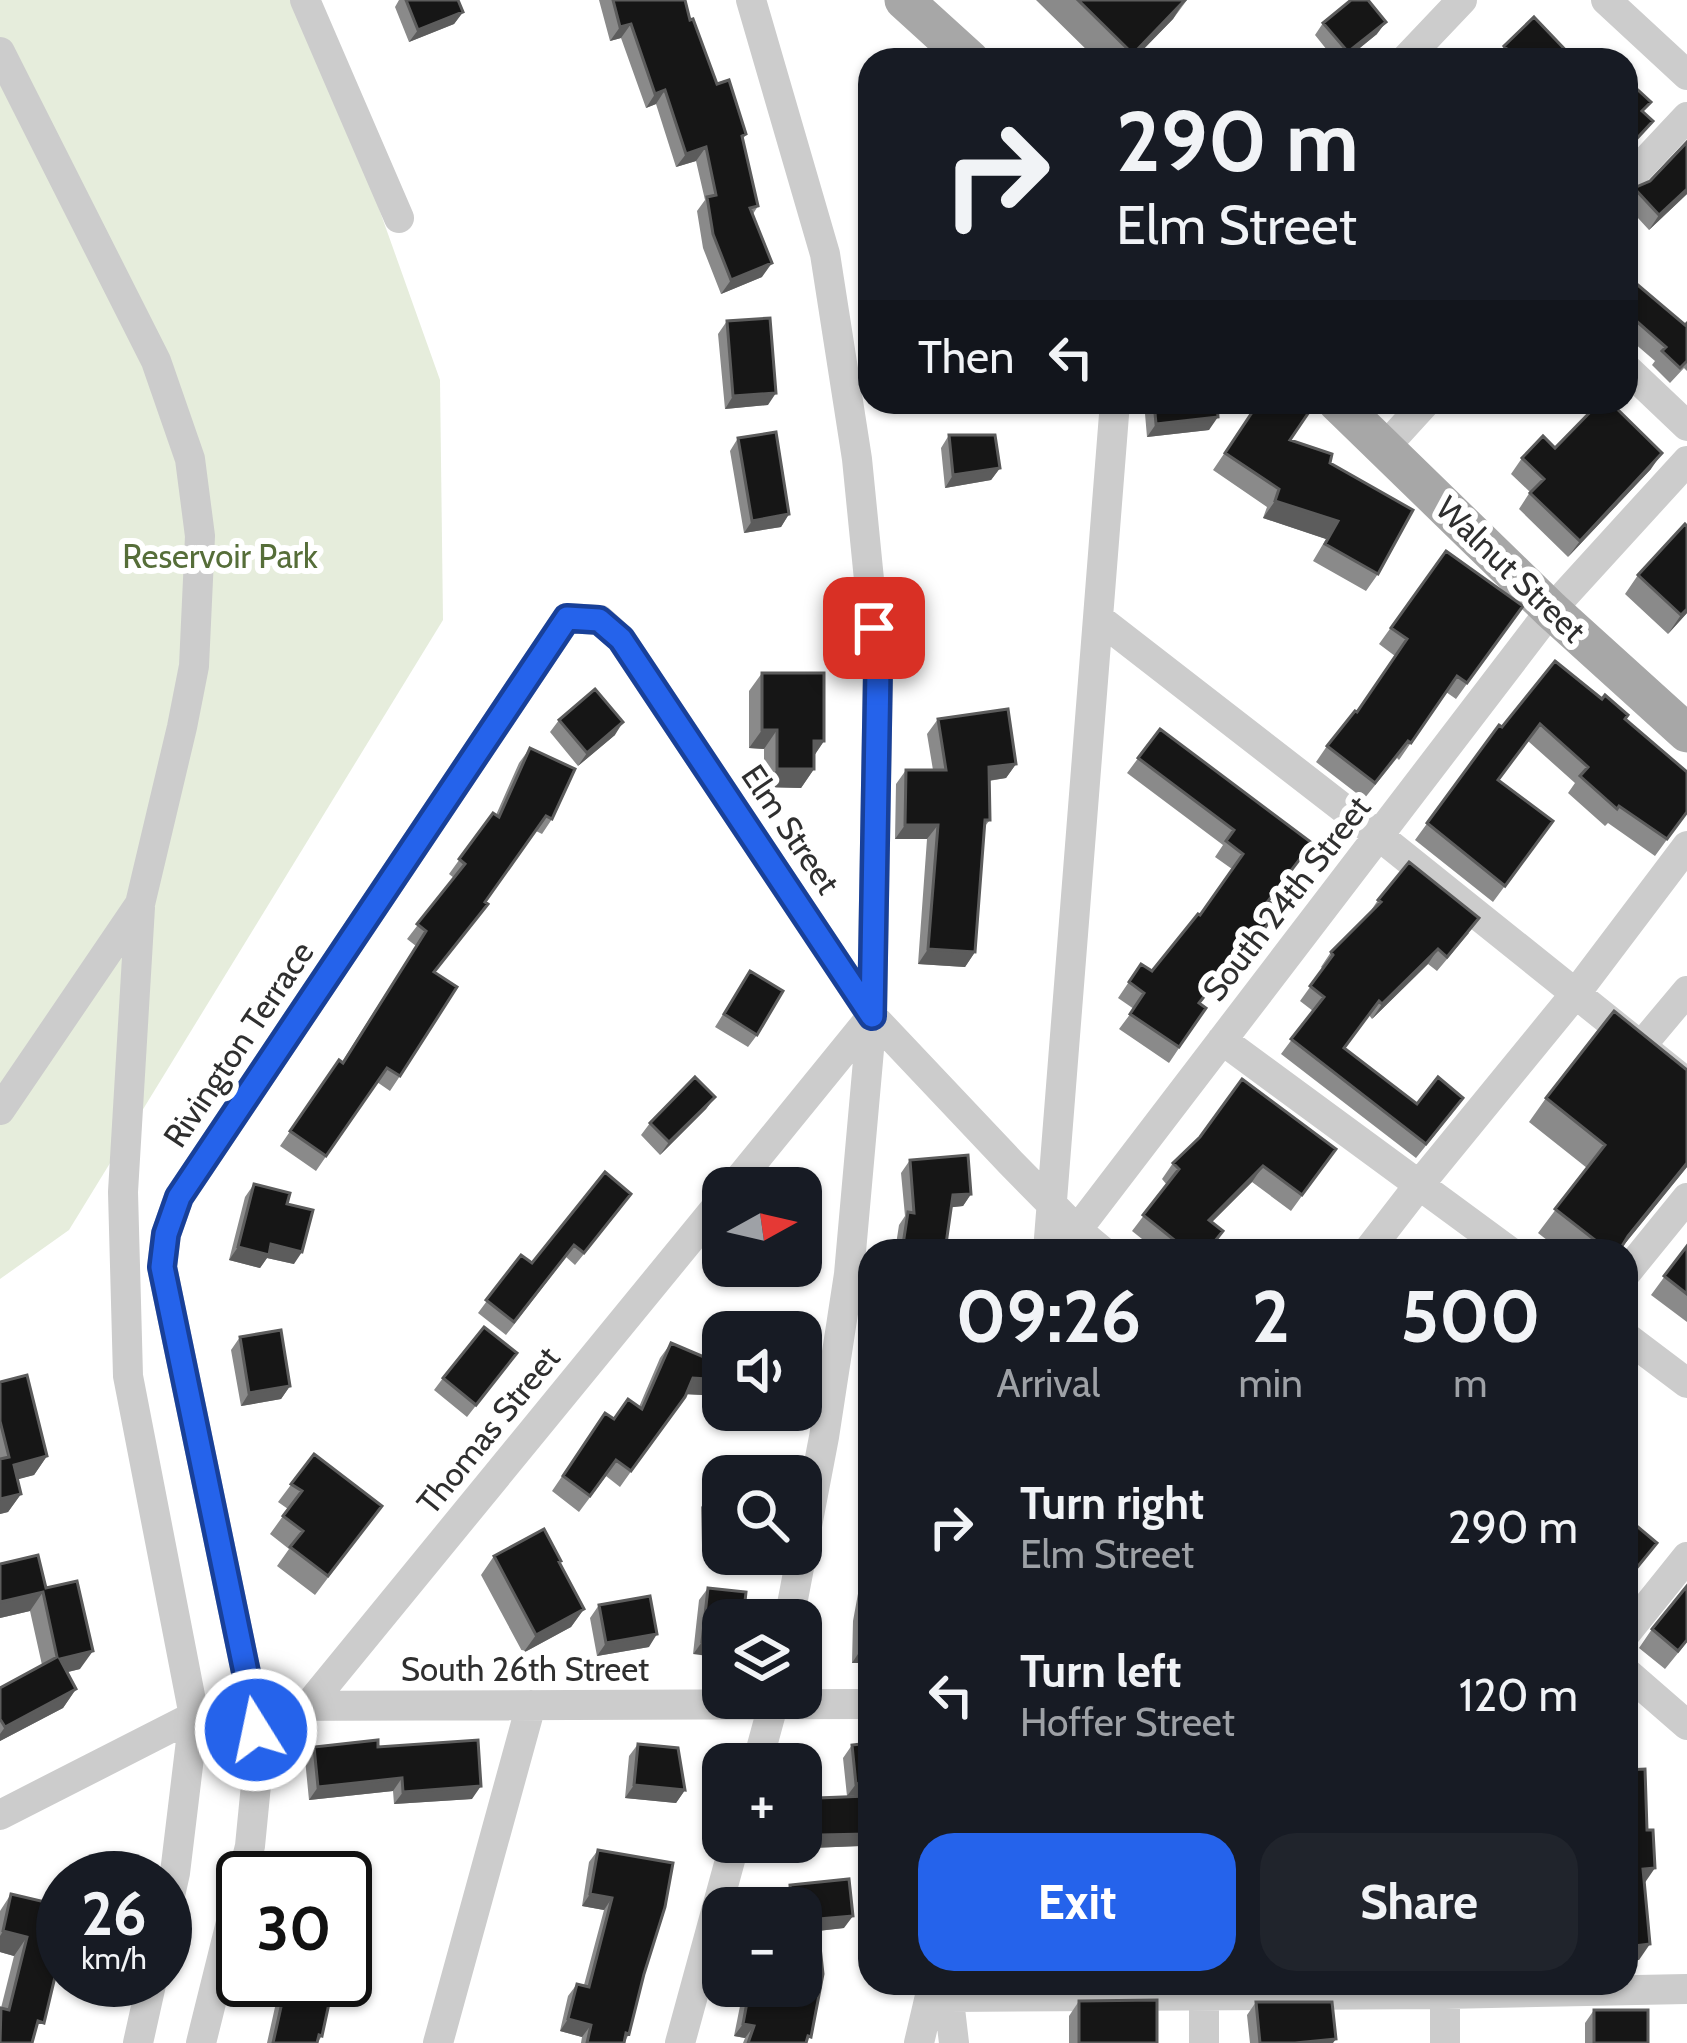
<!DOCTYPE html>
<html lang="en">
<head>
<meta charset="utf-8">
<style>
  body { margin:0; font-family:Cabin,sans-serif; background:#20242c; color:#f1f3f6; height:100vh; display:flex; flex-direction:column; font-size:45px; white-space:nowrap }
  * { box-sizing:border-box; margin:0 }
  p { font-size:39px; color:#9ea1a6 }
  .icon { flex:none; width:66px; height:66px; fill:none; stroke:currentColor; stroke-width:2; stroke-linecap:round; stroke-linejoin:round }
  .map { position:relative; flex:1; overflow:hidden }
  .side { position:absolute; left:858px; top:1239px; width:780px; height:756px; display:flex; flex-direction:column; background:#171b24; border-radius:36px; box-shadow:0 3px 9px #0004 }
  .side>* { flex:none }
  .banner { position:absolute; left:858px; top:48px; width:780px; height:366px; border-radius:36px; box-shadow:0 3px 9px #0004; background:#171b24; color:#f1f3f6; overflow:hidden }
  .needle { width:78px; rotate:82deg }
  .buttons { position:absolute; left:702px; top:1167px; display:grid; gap:24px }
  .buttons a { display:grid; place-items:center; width:120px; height:120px; border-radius:24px; background:#171b24; box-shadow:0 3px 9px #0004; font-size:60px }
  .speed { position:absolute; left:36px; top:1851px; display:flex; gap:24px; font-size:60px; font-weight:700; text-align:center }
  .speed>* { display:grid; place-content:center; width:156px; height:156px; border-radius:50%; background:#171b24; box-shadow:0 3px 9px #0004; line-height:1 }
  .speed small { font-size:30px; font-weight:400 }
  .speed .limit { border:6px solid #111; border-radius:18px; background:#fff; color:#111 }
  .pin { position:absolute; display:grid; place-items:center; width:102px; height:102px; color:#fff; margin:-51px; border-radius:24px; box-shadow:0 6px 18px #0006 }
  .me { position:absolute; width:132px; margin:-66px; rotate:350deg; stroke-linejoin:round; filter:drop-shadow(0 0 9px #0008) }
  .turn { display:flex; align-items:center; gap:42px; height:252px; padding:0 60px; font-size:54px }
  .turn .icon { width:156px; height:156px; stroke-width:2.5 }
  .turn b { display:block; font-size:84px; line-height:102px }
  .then { display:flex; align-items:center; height:114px; padding:0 60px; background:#0003; gap:24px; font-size:45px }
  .eta { display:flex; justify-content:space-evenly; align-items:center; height:204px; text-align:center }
  .eta b { font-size:72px; font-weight:700; line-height:84px }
  .action { display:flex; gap:24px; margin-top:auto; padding:24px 60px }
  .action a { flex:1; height:138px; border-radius:36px; background:#2563eb; color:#fff; font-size:48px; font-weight:700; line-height:138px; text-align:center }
  .action a+a { background:#20242c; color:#f1f3f6 }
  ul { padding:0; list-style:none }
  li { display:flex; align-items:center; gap:36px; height:168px; padding:0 60px }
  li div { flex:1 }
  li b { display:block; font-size:45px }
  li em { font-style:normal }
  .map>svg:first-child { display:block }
  .green { fill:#e6eddc }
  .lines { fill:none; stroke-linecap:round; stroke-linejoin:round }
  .minor { stroke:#ccc; stroke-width:30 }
  .major { stroke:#a7a7a7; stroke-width:39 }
  .wall { fill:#8a8a8a }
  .shaded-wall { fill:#5c5c5c }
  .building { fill:#161616; stroke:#5c5c5c; stroke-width:3 }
  .route-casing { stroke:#184099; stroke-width:30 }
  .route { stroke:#2563eb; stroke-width:21 }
  .labels { text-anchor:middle; stroke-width:12; stroke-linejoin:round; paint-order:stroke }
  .park-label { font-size:33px; fill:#566e39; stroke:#fff }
  .street-label { font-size:33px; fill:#2f2f2f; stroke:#fff }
</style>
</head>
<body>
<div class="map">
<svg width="1687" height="2043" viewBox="0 0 1687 2043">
  <rect width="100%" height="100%" fill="#fff"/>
  <!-- green -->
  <path class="green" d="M0 0H294L325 57 440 380 443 620 69 1230 0 1279Z"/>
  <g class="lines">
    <!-- minor -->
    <path class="minor" d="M305 0 399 218
      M751 0 825 254 857 459 878 670 872 1016 849 1274 824 1437 789 1620
      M1606 0 1687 75
      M0 52 156 361 190 459 200 536 194 666 182 727 140 904 0 1110
      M1405 60 1462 0
      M1626 182 1687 117
      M1626 368 1687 426
      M1385 447 1426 402
      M1098 618 1379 836 1687 1083
      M140 907 123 1192 128 1376 194 1716 175 1873 165 1918
      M1222 1040 1509 1251
      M1641 1046 1687 991
      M732 1188 872 1016
      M1077 1230 1551 610 1687 461
      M1048 1251 1115 402
      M1368 1251 1419 1185 1576 993 1687 846
      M1626 1273 1687 1198
      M1626 1337 1687 1383
      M1626 1633 1687 1557
      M1626 1672 1687 1725
      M253 1706 870 1704
      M308 1706 723 1199
      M757 1764 775 1698
      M0 1815 194 1716
      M947 1983 954 2043
      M1204 1983V2043
      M1445 1983V2043
      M949 1997 1445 1994 1687 1989
      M138 2043 152 1980
      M201 2043 250 1846 259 1754 253 1706 162 1267 166 1234 179 1197 567 618 600 620 621 639 872 1016 1011 1163 1077 1230 1102 1251
      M438 2043 531 1705
      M680 2043 735 1842
      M919 2043 933 1983"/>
    <!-- major -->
    <path class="major" d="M904 0 970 60
      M1337 402 1551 610 1687 733"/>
  </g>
  <!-- wall -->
  <path class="wall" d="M399 0H458L463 12 454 24 409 42 395 7Z
    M599 0H685L690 20 717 84 746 134 743 139 758 206 753 214 762 277 721 294 703 248 697 211 705 200 696 161 676 167 656 104 646 108 621 38 610 41Z
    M1036 0H1187L1173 19 1133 60H1097Z
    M1323 23 1377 34 1345 60H1335L1315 35Z
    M1504 46 1575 60H1496L1495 59Z
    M1687 142V194L1649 230 1626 205V198L1634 188 1650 181Z
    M1626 275 1685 325 1687 323V371L1684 368 1670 383 1652 365 1655 361 1626 336Z
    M727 321 768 405 725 409 718 334Z
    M1144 402H1217L1209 430 1147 437Z
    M1259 402 1290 440 1330 463 1378 574 1366 591 1313 561 1326 539 1263 518 1267 507 1213 470Z
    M949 435 1000 468 991 480 945 488 941 448Z
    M738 438 789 514 781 527 744 533 730 451Z
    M1555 448 1651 469 1568 557 1519 509 1530 492 1511 474 1522 458Z
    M1446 551 1523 606 1456 699 1446 692 1399 760 1397 758 1364 799 1316 762 1327 746 1357 712 1395 656 1379 644Z
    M1638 575 1687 613 1668 634 1625 594Z
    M762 673 824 741 814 756V769L801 788 764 787V749L749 748V691Z
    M938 719 1016 764 1006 778 989 781 990 820 985 826 975 952 965 967 918 964 927 839H895L896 784 906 770H933L927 734Z
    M1625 719 1674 763 1687 812 1655 856 1608 823 1605 826 1568 793 1575 783 1528 741 1499 780 1553 821 1493 902 1415 840 1499 725 1502 727Z
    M559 720 615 735 578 766 550 732Z
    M1160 729 1312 843 1269 901 1279 908 1245 957 1239 954 1200 1003 1206 1008 1169 1063 1119 1029 1134 1009 1118 998 1141 964 1152 971 1200 915 1232 869 1215 857 1223 845 1127 773Z
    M530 748 552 819 542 834 536 831 485 902 477 918 435 972 400 1076 390 1091 377 1082 316 1171 280 1146 339 1060 342 1062 416 946 407 939 454 878 449 874 493 813 496 815 519 763Z
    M1378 900 1469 933 1437 971 1428 964 1372 1019 1369 1015 1345 1048 1417 1104 1453 1112 1416 1158 1281 1054 1313 1011 1300 1001 1323 969 1321 967 1331 952 1368 915Z
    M750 971 757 1035 748 1047 715 1027Z
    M715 1097 706 1109 660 1155 641 1135 650 1123Z
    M1546 1098 1687 1167 1619 1251H1561L1538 1233 1587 1168 1529 1122Z
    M1336 1149 1291 1211 1252 1182 1212 1222 1223 1231 1209 1251H1157L1132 1231 1167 1185 1162 1179 1173 1163Z
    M910 1160 971 1194 963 1206 952 1207 945 1251H895L899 1225 905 1216 901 1173Z
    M254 1184 287 1204 294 1264 267 1258 260 1268 229 1260 245 1197Z
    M622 1207 575 1265 566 1257 506 1335 478 1313 521 1255 532 1263Z
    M1687 1246V1322L1651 1295Z
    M753 1266H798L788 1287 750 1281Z
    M240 1337 290 1386 281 1399 241 1406 231 1350Z
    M671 1343 717 1363V1358L723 1349V1396L686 1394 620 1487 606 1476 579 1512 552 1491 605 1413 614 1419 639 1407 660 1358Z
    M517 1353 467 1417 434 1390 443 1378Z
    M0 1382 47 1456 34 1475 17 1479 21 1494 8 1512 0 1514Z
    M314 1454 382 1506 315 1595 277 1566 289 1549 270 1534 288 1509 278 1502Z
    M868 1477H870V1663H852L853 1621 866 1550 859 1490Z
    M723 1487V1544L702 1545 701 1507 710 1495H718Z
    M494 1556 584 1609 571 1627 523 1653 481 1575Z
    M0 1564 46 1588 80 1669 68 1672 76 1689 63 1708 0 1741V1688L42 1665 30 1611 0 1618Z
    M708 1588 746 1592 693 1654 699 1600Z
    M599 1605 649 1647 597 1656 590 1618Z
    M1652 1629 1687 1642 1665 1669 1639 1648Z
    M638 1744 685 1790 676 1803 625 1798 629 1756Z
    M852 1745 870 1794 847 1796 843 1758Z
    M314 1747 472 1799 394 1804 393 1791 309 1800 305 1759Z
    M818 1798 860 1846 811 1848 809 1810Z
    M598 1850 644 1974 629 2034 624 2043H581L582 2037 560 2031 568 1996 577 1984 584 1985 604 1910 582 1906 589 1862Z
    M313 1857 345 1878H303L304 1869Z
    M790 1885 844 1928 818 1931 806 2043H743L745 2038 734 2036 742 1996 749 1986H801V1908H782L781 1897Z
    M11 1894 46 1939 44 2023 1 2008 14 1956 0 1952V1911Z
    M281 1980H345L341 1987 333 1985 322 2036 317 2043H267Z
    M1079 2001 1157 2043H1069V2016Z
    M1256 2002 1333 2043H1250L1247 2015Z
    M1594 2010 1648 2043H1585V2023Z"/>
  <!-- shaded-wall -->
  <path class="shaded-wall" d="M1185 0 1173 19 1133 60H1129Z
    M463 12 454 24 409 42 418 30Z
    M1386 22 1377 34 1345 60H1342L1348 52Z
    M631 24 621 38 610 41 620 27Z
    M665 90 656 104 646 108 655 94Z
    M706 147 696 161 676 167 686 154Z
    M1687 189V194L1649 230 1659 215Z
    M772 263 762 277 721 294 731 280Z
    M776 393 768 405 725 409 733 396Z
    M1218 417 1209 430 1147 437 1156 424Z
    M1662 453 1651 469 1568 557 1580 541Z
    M1000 468 991 480 945 488 953 475Z
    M1275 501 1338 521 1326 539 1263 518Z
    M789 514 781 527 744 533 752 521Z
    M1687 609V613L1668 634 1681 615Z
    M623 722 615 735 578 766 587 753Z
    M762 730H777L764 749 749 748Z
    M814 741H824L811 760Z
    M1016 764 1006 778 979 782 989 767Z
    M777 769H814L801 788 764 787Z
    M905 825H938L927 839H895Z
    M928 949 975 952 965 967 918 964Z
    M1438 949 1428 964 1372 1019 1382 1004Z
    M715 1097 706 1109 660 1155 669 1142Z
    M1687 1163V1167L1619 1251 1628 1236Z
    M1263 1166 1252 1182 1198 1236 1209 1220Z
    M971 1194 963 1206 945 1208 953 1195Z
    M271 1244 302 1252 294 1264 267 1258 260 1268 229 1260 238 1247Z
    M759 1268 797 1275 788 1287 750 1281Z
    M693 1378 723 1380V1396L682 1394Z
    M290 1386 281 1399 241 1406 249 1393Z
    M47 1456 34 1475 1 1484 14 1465Z
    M21 1494 8 1512 0 1514V1499Z
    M710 1532H723V1544L702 1545Z
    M43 1592 30 1611 0 1618V1602Z
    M584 1609 571 1627 523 1653 536 1635Z
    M657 1634 649 1647 597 1656 606 1643Z
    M702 1642 723 1644V1658L693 1654Z
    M93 1651 80 1669 47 1677 60 1659Z
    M860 1651H870V1663H852Z
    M76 1689 63 1708 0 1741V1734L5 1727Z
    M402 1778 393 1791 309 1800 318 1787Z
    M870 1782V1794L847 1796 856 1784Z
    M634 1785 685 1790 676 1803 625 1798Z
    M481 1786 472 1799 394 1804 403 1792Z
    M868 1834 860 1846 811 1848 819 1835Z
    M1655 1868 1644 1884 1643 1869Z
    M590 1894 612 1898 604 1910 582 1906Z
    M853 1916 844 1928 808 1932 817 1919Z
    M3 1931 27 1937 14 1956 0 1952V1936Z
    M1650 1944 1639 1960 1626 1961V1947Z
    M345 1973 350 1975 341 1987 327 1984 330 1980H345Z
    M568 2019 591 2025 582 2037 560 2031Z
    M743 2024 754 2026 745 2038 734 2036Z
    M1336 2039 1333 2043H1295Z"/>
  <!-- building -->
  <path class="building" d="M406 0H458L463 12 418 30Z
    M613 0H685L690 20 693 19 717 84 729 80 746 134 742 136 758 206 750 208 772 263 731 280 713 234 707 197 716 195 706 147 686 154 665 90 655 94 631 24 620 27Z
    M1078 0H1185L1133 54Z
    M1351 0H1368L1386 22 1348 52 1323 23Z
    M1534 17 1575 60H1517L1504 46Z
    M1626 79 1651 102 1642 111 1653 121 1629 147 1626 145Z
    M1687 142V189L1659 215 1634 188 1650 181Z
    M1626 275 1685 325 1687 323V361L1680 368 1662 351 1666 347 1626 312Z
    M770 318 776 393 733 396 727 321Z
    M1154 402H1217L1218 417 1156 424Z
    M1259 402H1294L1309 412 1290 440 1332 454 1330 463 1413 510 1378 574 1325 544 1338 521 1275 501 1279 489 1225 453Z
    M1600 402H1610L1662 453 1580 541 1530 493 1544 479 1522 458 1543 436 1555 448Z
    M776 432 789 514 752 521 738 438Z
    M949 435H995L1000 468 953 475Z
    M1685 524 1687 526V609L1681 615 1638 575Z
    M1446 551 1523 606 1467 683 1457 676 1411 743 1408 741 1375 783 1327 746 1355 711 1357 712 1407 639 1391 628Z
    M1555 661 1602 699 1605 695 1628 715 1625 719 1687 772V812L1667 839 1619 806 1617 809 1580 776 1588 767 1540 724 1498 780 1553 821 1505 886 1427 823 1499 725 1502 727Z
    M762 673H824V741H814V769H777V730H762Z
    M595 689 623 722 587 753 559 720Z
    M1008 709 1016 764 989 767 990 820H985L975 952 928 949 938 825H905L906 770H946L938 719Z
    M1160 729 1312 843 1268 901 1279 908 1255 942 1250 938 1199 1003 1206 1008 1179 1047 1130 1014 1144 993 1129 982 1141 964 1152 971 1198 914 1200 915 1243 854 1226 841 1234 830 1138 758Z
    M530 748 575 769 552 819 546 816 485 902 488 904 434 972 457 987 400 1076 387 1068 326 1156 290 1131 339 1060 343 1063 426 931 417 924 465 864 459 859 493 813 499 817Z
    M1409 862 1479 918 1447 957 1438 949 1382 1004 1379 1001 1344 1048 1417 1104 1438 1077 1463 1098 1426 1144 1291 1039 1324 997 1310 986 1333 955 1331 952 1381 902 1378 900Z
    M750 971 783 991 757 1035 724 1014Z
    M1614 1011 1687 1070V1163L1628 1236 1619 1251H1609L1555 1209 1605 1145 1546 1098Z
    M695 1077 715 1097 669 1142 650 1123Z
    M1242 1079 1336 1149 1302 1195 1263 1166 1209 1220 1223 1231 1207 1251H1188L1143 1215 1179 1169 1173 1163 1200 1137Z
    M968 1155 971 1194 953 1195 945 1251H902L908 1212 914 1213 910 1160Z
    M605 1172 631 1194 584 1253 574 1245 514 1322 486 1300 521 1255 532 1263Z
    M254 1184 290 1193 287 1204 313 1210 302 1252 271 1244 269 1255 238 1247Z
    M801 1202 809 1203 801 1250Z
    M1687 1246V1294L1664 1276Z
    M759 1266H798L797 1275 759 1268Z
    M484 1327 517 1353 476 1405 443 1378Z
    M281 1330 290 1386 249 1393 240 1337Z
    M671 1343 723 1365V1380L693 1378 685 1397 631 1471 616 1460 590 1496 563 1476 605 1413 614 1419 628 1399 642 1409Z
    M27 1375 47 1456 14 1465 21 1494 0 1499V1459L9 1457 0 1421V1382Z
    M314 1454 382 1506 328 1576 290 1547 303 1531 283 1516 302 1491 291 1484Z
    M710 1495H723V1532H710Z
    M1626 1501 1634 1507 1626 1517Z
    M1626 1517 1657 1543 1626 1581Z
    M544 1529 561 1561 559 1562 584 1609 536 1635 494 1556Z
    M38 1555 46 1588 77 1581 93 1651 60 1659 76 1689 5 1727 0 1719V1688L57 1657 43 1592 0 1602V1564Z
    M870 1561V1651H860L861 1609Z
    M1687 1586V1640L1678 1651 1652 1629Z
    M708 1588 746 1592 743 1620H723V1644L702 1642Z
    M650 1596 657 1634 606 1643 599 1605Z
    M378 1740V1747L478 1740 481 1786 403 1792 402 1778 318 1787 314 1747Z
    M870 1743V1782L856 1784 852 1745Z
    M638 1744 678 1748 685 1790 634 1785Z
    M1645 1769 1647 1830H1653L1655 1868 1643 1869 1650 1944 1626 1947V1770Z
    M867 1796 868 1834 819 1835 818 1798Z
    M598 1850 673 1863 665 1907 644 1974 629 2034 626 2033 624 2043H587L591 2025 568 2019 577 1984 589 1987 612 1898 590 1894Z
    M313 1857 353 1860 345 1937V1878H311Z
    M849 1879 853 1916 817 1919 823 1974 811 2037 808 2036 806 2043H748L754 2026 743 2024 750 1986 776 1989V1986H801V1908H792L790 1885Z
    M11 1894 54 1904 46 1939 63 1943 44 2023 38 2021 32 2043H0L1 2008 9 2010 27 1937 3 1931Z
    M345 1946 356 1948 350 1975 345 1973Z
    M287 1980H334L322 2036 319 2035 317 2043H273Z
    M1157 2000V2043H1079V2001Z
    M1256 2002H1332L1336 2039 1295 2043H1260Z
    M1594 2010H1648V2043H1594Z"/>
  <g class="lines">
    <defs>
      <path id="route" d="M256 1730 253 1706 162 1267 166 1234 179 1197 567 618 599 620 621 639 872 1016 878 670 874 628"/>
    </defs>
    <!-- route casing -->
    <use href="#route" class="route-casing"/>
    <!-- route -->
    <use href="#route" class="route"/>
  </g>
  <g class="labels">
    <!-- park labels -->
    <g class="park-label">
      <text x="220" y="568">Reservoir Park</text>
    </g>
    <!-- street labels -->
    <g class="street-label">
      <text transform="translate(1511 569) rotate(44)" y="12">Walnut Street</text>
      <text transform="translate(791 829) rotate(56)" y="12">Elm Street</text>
      <text transform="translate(1286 898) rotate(-52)" y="12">South 24th Street</text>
      <text transform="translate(238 1044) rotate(-56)" y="12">Rivington Terrace</text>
      <text transform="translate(488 1430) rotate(-51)" y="12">Thomas Street</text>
      <text x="525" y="1681">South 26th Street</text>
    </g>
  </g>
</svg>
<div class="buttons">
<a><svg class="needle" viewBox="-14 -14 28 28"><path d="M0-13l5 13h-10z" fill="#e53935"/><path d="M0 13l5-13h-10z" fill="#9ea1a6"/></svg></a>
<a><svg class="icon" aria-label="sound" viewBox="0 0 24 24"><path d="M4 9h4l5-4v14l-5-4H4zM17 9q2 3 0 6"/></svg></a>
<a><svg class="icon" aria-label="search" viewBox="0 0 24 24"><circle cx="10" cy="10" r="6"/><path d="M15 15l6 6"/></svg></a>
<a><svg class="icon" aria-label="layers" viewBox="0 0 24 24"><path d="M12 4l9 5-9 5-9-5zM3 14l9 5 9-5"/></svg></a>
<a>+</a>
<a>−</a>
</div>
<div class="speed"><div>26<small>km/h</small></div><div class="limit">30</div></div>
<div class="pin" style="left:874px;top:628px;background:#d93025"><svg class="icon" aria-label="arrive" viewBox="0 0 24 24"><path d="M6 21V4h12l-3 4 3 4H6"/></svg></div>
<svg class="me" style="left:256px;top:1730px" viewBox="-20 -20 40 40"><circle r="17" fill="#2563eb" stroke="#fff" stroke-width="3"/><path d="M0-11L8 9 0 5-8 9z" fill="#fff"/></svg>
<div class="banner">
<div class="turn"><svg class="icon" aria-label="right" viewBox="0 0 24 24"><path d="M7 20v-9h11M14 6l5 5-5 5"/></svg><div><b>290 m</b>Elm Street</div></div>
<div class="then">Then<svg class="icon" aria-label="left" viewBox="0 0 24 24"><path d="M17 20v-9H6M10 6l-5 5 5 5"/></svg></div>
</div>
<section class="side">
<div class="eta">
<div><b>09:26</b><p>Arrival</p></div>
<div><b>2</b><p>min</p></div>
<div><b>500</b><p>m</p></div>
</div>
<ul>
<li><svg class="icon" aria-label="right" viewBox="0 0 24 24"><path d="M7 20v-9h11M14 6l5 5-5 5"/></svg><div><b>Turn right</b><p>Elm Street</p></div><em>290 m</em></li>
<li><svg class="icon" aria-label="left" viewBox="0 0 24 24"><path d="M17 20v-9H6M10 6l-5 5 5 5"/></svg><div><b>Turn left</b><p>Hoffer Street</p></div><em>120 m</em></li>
</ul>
<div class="action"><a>Exit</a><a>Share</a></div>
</section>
</div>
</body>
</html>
